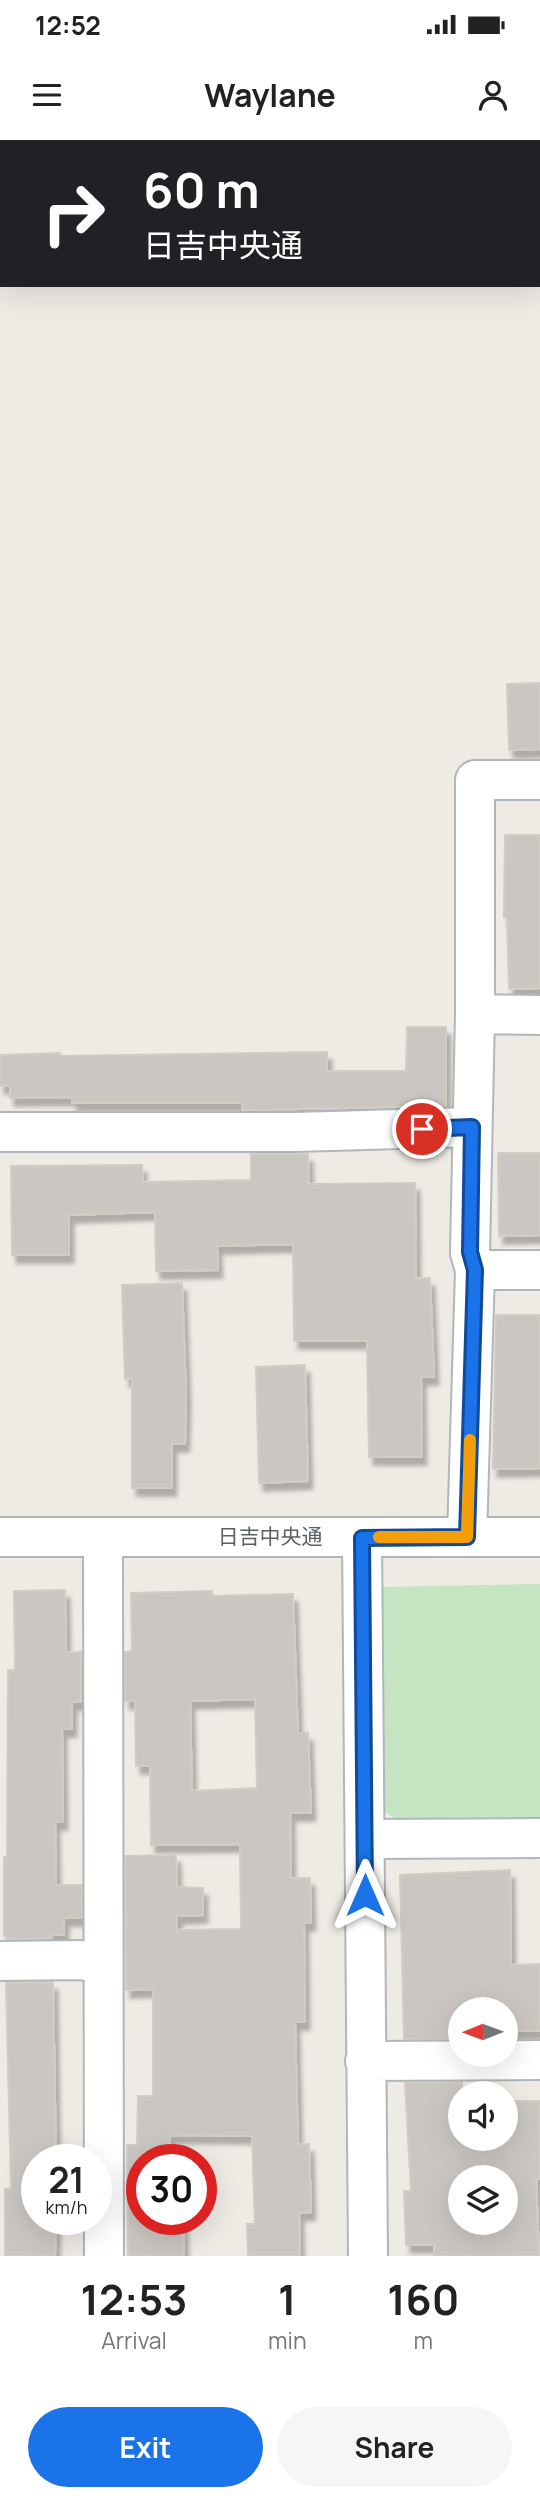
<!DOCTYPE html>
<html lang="en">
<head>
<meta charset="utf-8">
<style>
  body { margin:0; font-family:Manrope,"Noto Sans JP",sans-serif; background:#f6f6f6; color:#222; height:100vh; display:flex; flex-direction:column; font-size:26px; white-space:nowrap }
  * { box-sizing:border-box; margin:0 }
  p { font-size:23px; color:#767676 }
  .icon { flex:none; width:38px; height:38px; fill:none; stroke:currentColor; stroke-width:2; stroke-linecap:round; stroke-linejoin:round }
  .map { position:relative; height:2116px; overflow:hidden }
  .panel { display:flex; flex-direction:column; background:#fff; flex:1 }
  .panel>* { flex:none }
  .hud { position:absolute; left:0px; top:0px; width:541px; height:147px; box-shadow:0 7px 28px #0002; background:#202124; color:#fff; overflow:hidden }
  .needle { width:46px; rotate:269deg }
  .controls { position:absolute; left:448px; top:1857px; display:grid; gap:14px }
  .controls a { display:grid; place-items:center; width:70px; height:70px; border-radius:50%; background:#fff; box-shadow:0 7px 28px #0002; font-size:35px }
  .speed { position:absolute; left:21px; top:2004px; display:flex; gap:14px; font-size:35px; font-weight:700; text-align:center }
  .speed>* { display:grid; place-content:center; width:91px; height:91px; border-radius:50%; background:#fff; box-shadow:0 7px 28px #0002; line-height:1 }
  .speed small { font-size:18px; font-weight:400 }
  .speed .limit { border:10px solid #d22; background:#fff; color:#111 }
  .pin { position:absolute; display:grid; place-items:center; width:60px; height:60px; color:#fff; margin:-30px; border:4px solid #fff; border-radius:50%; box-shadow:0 2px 7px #0007 }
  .me { position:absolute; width:77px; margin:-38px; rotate:0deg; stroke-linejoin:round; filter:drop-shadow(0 0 5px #0008) }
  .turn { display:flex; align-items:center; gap:24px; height:147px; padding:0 28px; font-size:32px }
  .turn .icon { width:91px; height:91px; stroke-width:2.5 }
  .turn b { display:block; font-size:49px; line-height:60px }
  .eta { display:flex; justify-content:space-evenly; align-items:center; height:119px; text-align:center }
  .eta b { font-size:42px; font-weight:700; line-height:49px }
  .button { display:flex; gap:14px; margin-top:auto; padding:14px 28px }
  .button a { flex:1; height:80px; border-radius:42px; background:#1a73e8; color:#fff; font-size:28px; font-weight:700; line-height:80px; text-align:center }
  .button a+a { background:#f6f6f6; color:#222 }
  .status { display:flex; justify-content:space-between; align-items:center; height:49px; padding:0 35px; background:#fff; direction:ltr }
  .status svg { height:19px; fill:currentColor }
  header { display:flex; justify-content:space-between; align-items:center; height:91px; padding:0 28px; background:#fff; font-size:32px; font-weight:700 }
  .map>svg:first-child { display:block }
  .park { fill:#c4e4c2 }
  .building { fill:#cac6c2; stroke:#d2cdc3; stroke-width:2; fill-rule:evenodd; filter:url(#shadow) }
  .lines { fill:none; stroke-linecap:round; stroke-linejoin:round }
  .street-casing { stroke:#b2b5b9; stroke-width:42 }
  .secondary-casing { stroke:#b1b4b9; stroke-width:42 }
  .street { stroke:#fff; stroke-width:38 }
  .secondary { stroke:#fff; stroke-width:38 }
  .route-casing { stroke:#114b97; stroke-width:18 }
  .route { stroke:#1a73e8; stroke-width:12 }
  .slow { stroke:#f59e0b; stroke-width:12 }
  .labels { text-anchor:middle; stroke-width:5; stroke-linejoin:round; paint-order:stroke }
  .street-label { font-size:21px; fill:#5c6064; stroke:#fff }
</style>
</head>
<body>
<div class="status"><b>12:52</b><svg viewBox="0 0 49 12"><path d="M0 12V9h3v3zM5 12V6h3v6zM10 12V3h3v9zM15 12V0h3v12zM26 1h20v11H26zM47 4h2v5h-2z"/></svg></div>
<header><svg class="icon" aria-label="menu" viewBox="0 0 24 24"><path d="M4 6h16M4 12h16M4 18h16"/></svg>Waylane<svg class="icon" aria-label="person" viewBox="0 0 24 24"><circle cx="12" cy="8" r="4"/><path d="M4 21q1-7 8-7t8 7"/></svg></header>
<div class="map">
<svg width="540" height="2116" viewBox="0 0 540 2116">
  <defs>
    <filter id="shadow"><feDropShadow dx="4.5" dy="8" stdDeviation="2" flood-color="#0004"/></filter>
  </defs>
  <rect width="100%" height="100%" fill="#eeebe5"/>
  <!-- park -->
  <path class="park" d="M540 1444V1677L394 1678 384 1671 379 1447Z"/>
  <!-- building -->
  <path class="building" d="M540 543V609L509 610 507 544Z
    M505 695H540V848L509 849 507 777H504Z
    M407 887H446V966L250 970 242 969V963H72V957L10 958V945L0 946V915L60 913V916L327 912V931H406Z
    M498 1013H540V1095L499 1096Z
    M251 1014H308L309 1044 415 1043 416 1139 430 1138 434 1237H421L422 1317H369L367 1201H294L293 1104 217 1106 218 1130 156 1131 155 1072 69 1075V1115H12L11 1026 142 1025 143 1042 251 1040Z
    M182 1143 186 1255 185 1304H172V1348H132V1238L125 1239 122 1145Z
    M496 1175H540V1328L493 1329Z
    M305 1225 308 1341 259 1343 256 1227Z
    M65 1450 66 1513 81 1512V1562H72V1589H62L63 1682H55L56 1745H82V1778H64V1795H52V1798L6 1799V1796H4V1717H7L8 1530H15L14 1451Z
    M212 1451V1456L293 1454 298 1593H308L311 1673H290L291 1738H310L311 1783H304L305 1882H295L298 2005 309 2004 311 2072 299 2073 300 2116H248L247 2084H255L252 1996 170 1995V2020H142V2079H183L184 2116H128L127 2005H137L138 1956H153V1849L126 1850 125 1716 176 1715 177 1747 203 1748V1775L177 1776V1790L241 1789 240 1704 151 1705 150 1626H136L135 1561H125V1512L132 1511 131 1453ZM255 1559 257 1648 192 1651 190 1561Z
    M510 1730 511 1825 540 1824V1891H506V1869H460V1899H404L400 1735Z
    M53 1842 56 2020H37V2079H56L55 2116H5V2049H11L6 1843Z
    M462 1942 460 1998H506V1961H540V2039H536L539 2116H434V2105H406L404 2051H411L405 1943ZM460 2037H506V2082H460Z"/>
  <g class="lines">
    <defs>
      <path id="street" d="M481 2V0
        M475 874 540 875
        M0 992H296L472 987
        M475 1130H540
        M103 1397 104 2116
        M362 1397 368 2116
        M467 1397 475 1130 470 1113 475 874V640H540
        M365 1699 540 1698
        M0 1821 81 1820 103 1824
        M365 1921 540 1920"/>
      <path id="secondary" d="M0 1397H540"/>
    </defs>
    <!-- street casing -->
    <use href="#street" class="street-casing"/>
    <!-- secondary casing -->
    <use href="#secondary" class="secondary-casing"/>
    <!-- street -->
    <use href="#street" class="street"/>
    <!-- secondary -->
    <use href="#secondary" class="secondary"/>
  </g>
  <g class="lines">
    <defs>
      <path id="route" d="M365 1755 362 1398 467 1397 475 1130 470 1112 472 987 422 989"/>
    </defs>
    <!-- route casing -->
    <use href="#route" class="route-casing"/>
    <!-- route -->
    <use href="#route" class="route"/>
    <!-- slow -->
    <path class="slow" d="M379 1397H467L470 1300"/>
  </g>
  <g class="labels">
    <!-- street labels -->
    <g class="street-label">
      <text x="270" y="1404">日吉中央通</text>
    </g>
  </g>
</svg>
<div class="controls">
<a><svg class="needle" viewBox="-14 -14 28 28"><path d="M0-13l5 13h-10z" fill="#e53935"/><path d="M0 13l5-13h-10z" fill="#767676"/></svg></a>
<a><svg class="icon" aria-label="sound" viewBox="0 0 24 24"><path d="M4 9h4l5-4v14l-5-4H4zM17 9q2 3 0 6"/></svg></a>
<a><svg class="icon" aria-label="layers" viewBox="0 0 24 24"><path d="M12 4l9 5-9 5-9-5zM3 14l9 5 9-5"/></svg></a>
</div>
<div class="speed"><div>21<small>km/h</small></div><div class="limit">30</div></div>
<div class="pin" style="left:422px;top:989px;background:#d93025"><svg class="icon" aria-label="arrive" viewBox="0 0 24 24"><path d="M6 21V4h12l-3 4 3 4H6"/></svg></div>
<svg class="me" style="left:365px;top:1755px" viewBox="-20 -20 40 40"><path d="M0-17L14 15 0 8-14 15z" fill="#1a73e8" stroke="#fff" stroke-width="4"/></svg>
<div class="hud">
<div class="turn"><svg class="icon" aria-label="right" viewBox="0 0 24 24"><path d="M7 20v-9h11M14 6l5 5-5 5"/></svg><div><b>60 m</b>日吉中央通</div></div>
</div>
</div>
<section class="panel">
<div class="eta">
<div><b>12:53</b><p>Arrival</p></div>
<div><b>1</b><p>min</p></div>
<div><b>160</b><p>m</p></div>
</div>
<div class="button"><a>Exit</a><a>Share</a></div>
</section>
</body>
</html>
